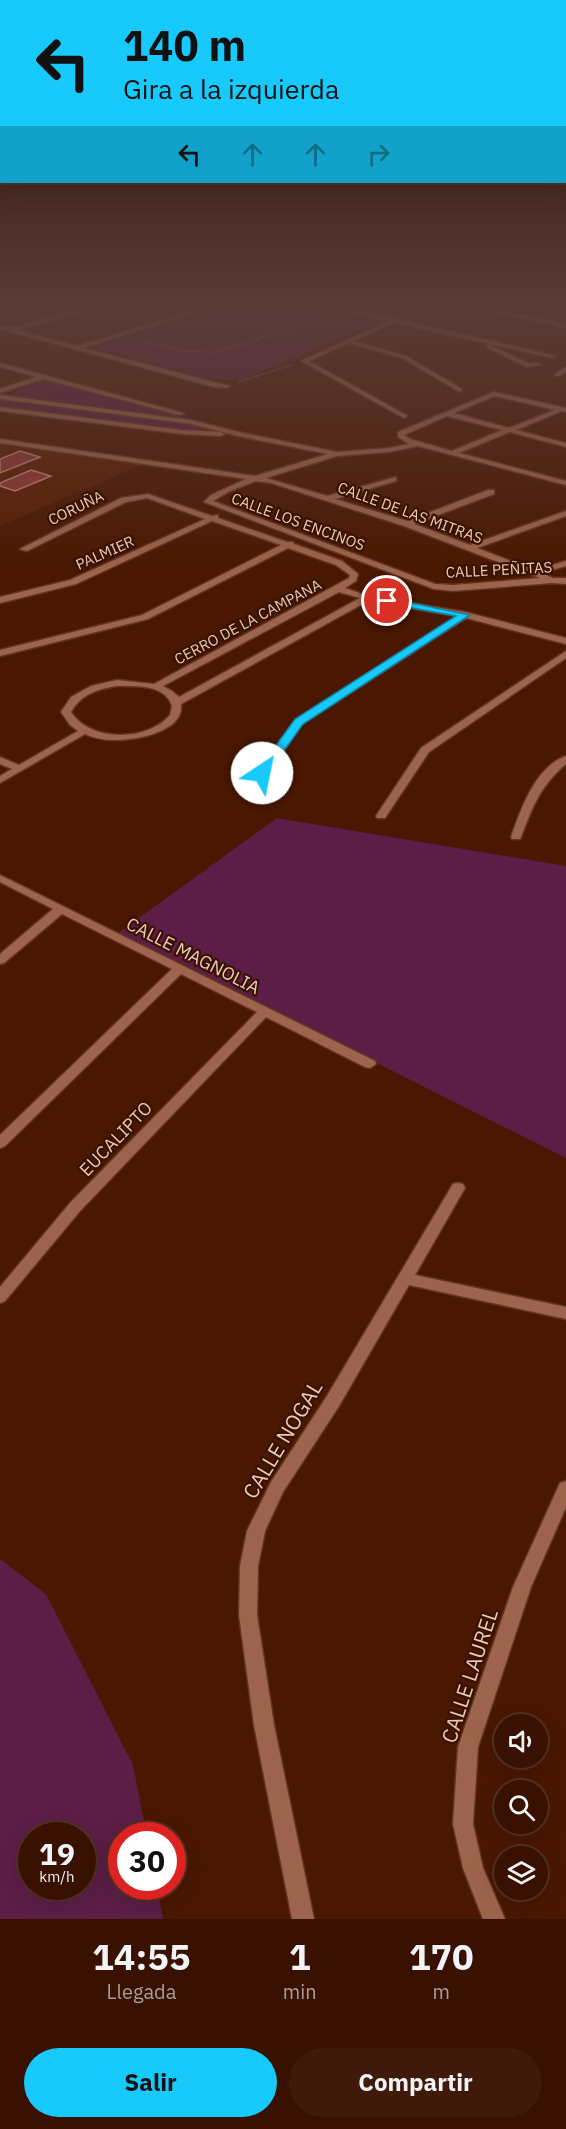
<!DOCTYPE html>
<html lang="es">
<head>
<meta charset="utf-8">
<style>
  body { margin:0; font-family:"IBM Plex Sans",sans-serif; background:#3f1a0a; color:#f1f3f6; height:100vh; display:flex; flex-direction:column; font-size:22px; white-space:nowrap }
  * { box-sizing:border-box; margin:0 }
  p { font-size:20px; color:#ab9d99 }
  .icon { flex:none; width:33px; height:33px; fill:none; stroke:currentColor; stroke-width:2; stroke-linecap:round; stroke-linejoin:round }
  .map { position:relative; height:1919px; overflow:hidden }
  .details { display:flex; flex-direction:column; background:#381100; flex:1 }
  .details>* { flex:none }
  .top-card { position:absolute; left:0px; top:0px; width:567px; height:183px; box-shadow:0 6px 24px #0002,0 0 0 2px #523122; background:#17cafb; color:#111; overflow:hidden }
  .buttons { position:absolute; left:494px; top:1714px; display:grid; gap:12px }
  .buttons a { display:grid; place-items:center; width:54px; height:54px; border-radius:50%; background:#381100; box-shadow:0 6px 24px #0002,0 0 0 2px #523122; font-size:30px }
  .speed { position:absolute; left:18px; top:1822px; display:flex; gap:12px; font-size:30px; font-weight:700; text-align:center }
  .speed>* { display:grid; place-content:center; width:78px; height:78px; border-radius:50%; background:#381100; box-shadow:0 6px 24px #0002,0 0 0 2px #523122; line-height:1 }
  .speed small { font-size:15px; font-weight:400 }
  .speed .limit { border:9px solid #d22; background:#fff; color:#111 }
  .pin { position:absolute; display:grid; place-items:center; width:51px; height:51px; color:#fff; margin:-26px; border:3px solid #fff; border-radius:50%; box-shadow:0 2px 6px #0007 }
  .me { position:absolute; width:66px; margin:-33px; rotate:34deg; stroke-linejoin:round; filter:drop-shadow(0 0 4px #0008) }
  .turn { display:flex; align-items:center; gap:21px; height:126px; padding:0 24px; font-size:27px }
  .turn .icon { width:78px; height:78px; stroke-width:2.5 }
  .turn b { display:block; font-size:42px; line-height:51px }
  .lanes { display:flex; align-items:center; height:57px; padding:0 24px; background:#0003; justify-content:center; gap:30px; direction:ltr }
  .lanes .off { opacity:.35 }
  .eta { display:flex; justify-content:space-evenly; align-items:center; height:102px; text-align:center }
  .eta b { font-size:36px; font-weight:700; line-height:42px }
  .action { display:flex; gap:12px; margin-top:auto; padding:12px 24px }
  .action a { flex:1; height:69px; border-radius:36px; background:#17cafb; color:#111; font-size:24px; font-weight:700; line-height:69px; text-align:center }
  .action a+a { background:#3f1a0a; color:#f1f3f6 }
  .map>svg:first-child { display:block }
  .built { fill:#591e00 }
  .green { fill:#5c1e46; fill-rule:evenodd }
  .building { fill:#8f3836; stroke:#c5807b; stroke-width:1.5 }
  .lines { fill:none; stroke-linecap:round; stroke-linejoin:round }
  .minor-casing { stroke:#64341e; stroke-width:3 }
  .path { stroke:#885b48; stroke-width:2; stroke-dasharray:2 1.5; stroke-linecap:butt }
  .minor { fill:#9c644c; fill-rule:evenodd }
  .route { fill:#17cafb; stroke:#0f83a3; stroke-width:1.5 }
  .labels { text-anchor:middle; stroke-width:4.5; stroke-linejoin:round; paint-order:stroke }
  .far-street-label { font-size:15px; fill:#ebcabb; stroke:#391200 }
  .street-label { font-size:18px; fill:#ebcabb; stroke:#391200 }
  .near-street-label { font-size:21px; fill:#ebcabb; stroke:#391200 }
</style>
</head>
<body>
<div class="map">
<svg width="566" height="1919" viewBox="0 0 566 1919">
  <rect width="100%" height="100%" fill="#4a1700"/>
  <!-- built -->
  <path class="built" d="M0 445 143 464 0 526Z"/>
  <!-- green -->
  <path class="green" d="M225 307H320L383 320 241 380H213L92 347Z
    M44 380 54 382 208 423 18 399 11 395 29 383Z
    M0 398 200 424 208 429 187 430 0 407Z
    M277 818 566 866V1158L118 933Z
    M0 1559 46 1594 133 1765 147 1836H122V1887H157L163 1919H0ZM32 1836H82V1887H32Z"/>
  <!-- building -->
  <path class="building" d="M20 451 40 457 0 473V459Z
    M31 470 51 476 15 491 0 486V483Z"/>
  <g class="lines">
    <defs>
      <path id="minor" d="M88 307H98L18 330 77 346 206 307H215L84 348 230 386 227 388 214 387 0 329V325L12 328Z
        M329 307H340L395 318 556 356 553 358 394 323 354 341 406 356 462 389V391H458L402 358 349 343 309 361 406 415 407 416 404 418 301 361 388 321Z
        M472 307H484L566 324V328Z
        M488 344 530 364 537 363 540 365 527 367 486 347Z
        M0 363 183 413 184 414 179 415 43 379 0 393V389L36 377 0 367Z
        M566 367V372L559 376H555V374Z
        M494 392 566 408V412L562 411 516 430 566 443V447L510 432 459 453 566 481V485L418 446 389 452 337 456 266 478 327 496 396 477V481L335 499 407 521 488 490H494V494L414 524 470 545 566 511V516L477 548 534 570 566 561V566L542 573 553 578H566V584L552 583 453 591 434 589 204 502 211 495 246 479 0 443V439L255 476 328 454 238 436 191 424 0 399V395L191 420 238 432 337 452 389 448 409 444 398 437V432ZM495 396 555 410 509 428 454 413ZM447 416 502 430 452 451 410 439 404 435ZM256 481 271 483 404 526 540 578 453 585 435 584 213 501 230 491Z
        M0 407 182 430 221 432 225 434 221 436 182 434 0 411Z
        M148 494 212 516 218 515V518L287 542H293L294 544 342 561 358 574 356 581 345 588 368 596 465 612 566 638V644L466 618 302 724 266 775H258L257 773 296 720 457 616 368 601 181 704C185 732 134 741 113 740 103 740 94 738 85 734L0 783V776L12 769 0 764V757L19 765 78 731 70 725 61 712 71 697 91 686 117 680 154 684 349 578 350 575 336 565 288 548 148 619 0 656V650L142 615 281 545 212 521 76 584 0 603V597L70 580 205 519 147 498 126 502 27 551 20 549 121 498ZM339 592 360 598 179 697 172 691 163 686ZM117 686C136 686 165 684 172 706L170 715C147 742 90 742 71 712 81 694 98 689 117 686Z
        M566 651V658L429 752 385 818H377L376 816 421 748Z
        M566 756V764C540 786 533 806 521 837L520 839H512L511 837C521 809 535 767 566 756Z
        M0 875 375 1061 376 1064 370 1068 365 1067 266 1017 80 1211 5 1301 0 1303V1287L70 1203 257 1012 181 974 5 1146 0 1148V1135L172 969 62 914 4 963 0 964V954L53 909 0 882Z
        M458 1183 463 1184 465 1188 415 1275 566 1307V1319L409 1285 339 1406 283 1492 265 1531 258 1566 257 1615 274 1725 314 1919H292L254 1725 239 1615 240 1566 247 1531 271 1482 327 1396 453 1184Z
        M566 1481V1507L531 1587 478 1747 473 1824 483 1868 505 1919H483L463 1868 453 1824 458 1747 513 1587 560 1483Z"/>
    </defs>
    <!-- minor casing -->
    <use href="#minor" class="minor-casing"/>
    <!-- path -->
    <path class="path" d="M147 342 184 351 218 352 325 318
      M239 382 291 365"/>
    <!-- minor -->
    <use href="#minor" class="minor"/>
  </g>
  <!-- sky -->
  <linearGradient id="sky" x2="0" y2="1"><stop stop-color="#290d00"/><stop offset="0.53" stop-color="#5a3c37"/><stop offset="1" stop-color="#5a3c37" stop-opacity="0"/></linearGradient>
  <rect width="566" height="576" fill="url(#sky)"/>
  <!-- route -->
  <path class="route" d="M387 598 470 615 303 724 266 776H258L256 773 295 719 456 616 384 603 383 601Z"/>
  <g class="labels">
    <!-- far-street labels -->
    <g class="far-street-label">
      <text transform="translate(76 508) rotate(-26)" y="5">CORUÑA</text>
      <text transform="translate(410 513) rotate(20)" y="5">CALLE DE LAS MITRAS</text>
      <text transform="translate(298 522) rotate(20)" y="5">CALLE LOS ENCINOS</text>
      <text transform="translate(105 553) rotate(-24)" y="5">PALMIER</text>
      <text transform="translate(499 570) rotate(-3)" y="5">CALLE PEÑITAS</text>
      <text transform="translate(248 622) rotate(-28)" y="5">CERRO DE LA CAMPANA</text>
    </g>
    <!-- street labels -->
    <g class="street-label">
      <text transform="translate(193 956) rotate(27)" y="6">CALLE MAGNOLIA</text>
      <text transform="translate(116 1139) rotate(-46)" y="6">EUCALIPTO</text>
    </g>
    <!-- near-street labels -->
    <g class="near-street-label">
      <text transform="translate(283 1440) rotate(-59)" y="7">CALLE NOGAL</text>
      <text transform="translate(470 1676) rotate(-72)" y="7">CALLE LAUREL</text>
    </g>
  </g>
</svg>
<div class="buttons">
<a><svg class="icon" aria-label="sound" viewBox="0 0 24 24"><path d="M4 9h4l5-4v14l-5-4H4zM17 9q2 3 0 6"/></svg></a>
<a><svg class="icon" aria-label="search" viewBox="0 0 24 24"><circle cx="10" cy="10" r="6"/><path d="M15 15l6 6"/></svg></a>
<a><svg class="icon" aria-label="layers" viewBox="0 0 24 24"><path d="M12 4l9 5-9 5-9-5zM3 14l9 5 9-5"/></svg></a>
</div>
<div class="speed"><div>19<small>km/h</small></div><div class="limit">30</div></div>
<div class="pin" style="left:387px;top:601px;background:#d93025"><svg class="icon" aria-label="arrive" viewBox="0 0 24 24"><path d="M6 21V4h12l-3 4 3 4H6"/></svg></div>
<svg class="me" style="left:262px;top:773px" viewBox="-20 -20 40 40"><circle r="19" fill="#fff"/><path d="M0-13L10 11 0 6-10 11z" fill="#17cafb"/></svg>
<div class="top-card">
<div class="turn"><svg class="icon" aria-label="left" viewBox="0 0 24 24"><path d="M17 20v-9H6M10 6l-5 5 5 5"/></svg><div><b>140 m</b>Gira a la izquierda</div></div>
<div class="lanes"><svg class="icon" aria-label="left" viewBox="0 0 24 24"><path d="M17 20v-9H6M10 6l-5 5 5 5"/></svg><svg class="icon off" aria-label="ahead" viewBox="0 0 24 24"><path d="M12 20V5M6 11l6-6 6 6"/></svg><svg class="icon off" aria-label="ahead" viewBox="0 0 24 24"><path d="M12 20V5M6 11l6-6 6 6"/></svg><svg class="icon off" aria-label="right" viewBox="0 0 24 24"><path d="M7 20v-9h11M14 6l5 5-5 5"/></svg></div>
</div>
</div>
<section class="details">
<div class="eta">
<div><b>14:55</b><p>Llegada</p></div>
<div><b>1</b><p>min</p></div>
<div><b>170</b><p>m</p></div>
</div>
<div class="action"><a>Salir</a><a>Compartir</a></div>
</section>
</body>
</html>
